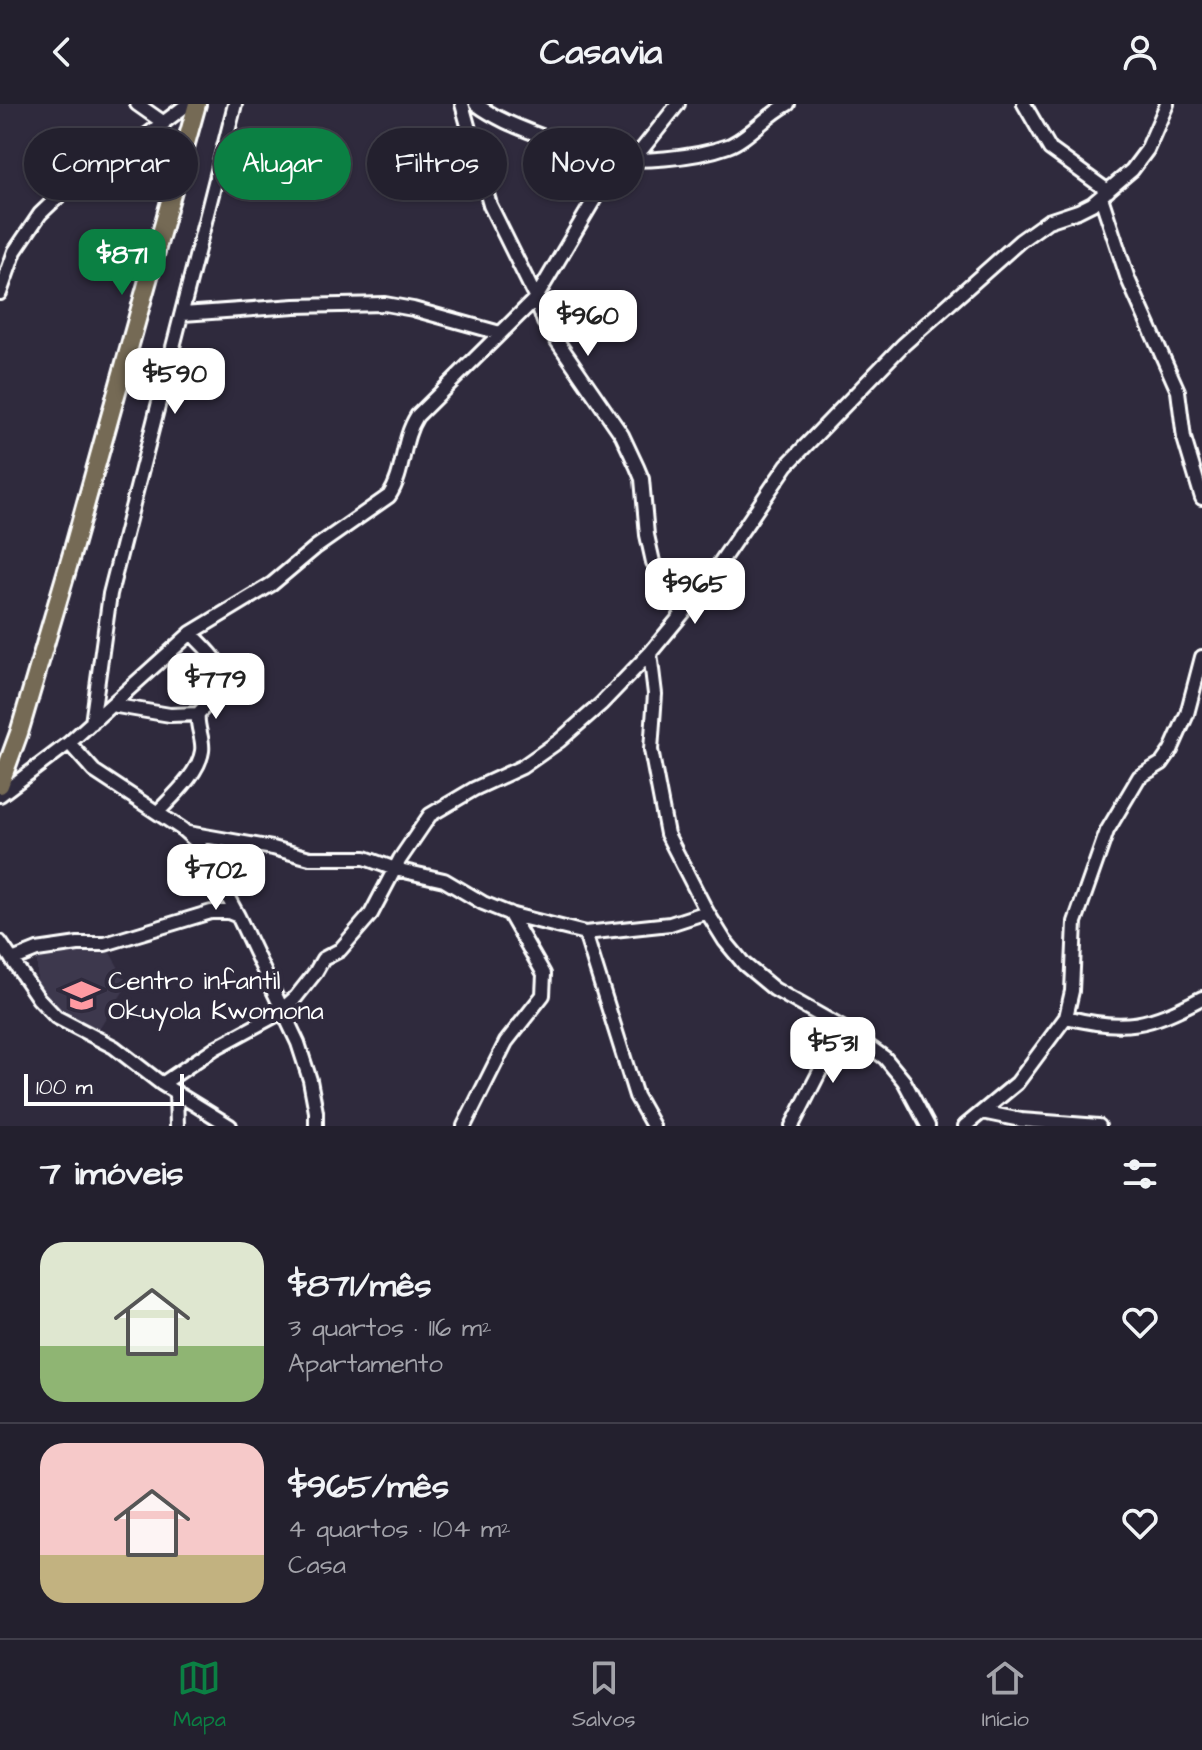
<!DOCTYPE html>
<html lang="pt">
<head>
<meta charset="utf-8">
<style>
	:root { --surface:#23202e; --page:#2f2d3a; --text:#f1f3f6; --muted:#a3a3aa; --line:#403e4a; --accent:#0b8043 }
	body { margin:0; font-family:"Architects Daughter",sans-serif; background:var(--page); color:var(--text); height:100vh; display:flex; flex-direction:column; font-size:30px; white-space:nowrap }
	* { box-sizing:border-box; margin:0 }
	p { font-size:26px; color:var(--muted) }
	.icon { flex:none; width:44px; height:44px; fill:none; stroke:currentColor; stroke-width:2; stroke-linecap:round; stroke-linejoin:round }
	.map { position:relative; height:1022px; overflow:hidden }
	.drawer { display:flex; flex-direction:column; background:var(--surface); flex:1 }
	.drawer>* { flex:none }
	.banner { position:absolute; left:24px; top:24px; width:800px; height:72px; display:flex; gap:16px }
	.scale { position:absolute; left:24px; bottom:20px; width:160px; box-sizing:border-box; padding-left:8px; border:4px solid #fff; border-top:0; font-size:22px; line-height:28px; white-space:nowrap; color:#fff; -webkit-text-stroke:6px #2f2a3d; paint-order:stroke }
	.price { position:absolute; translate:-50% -68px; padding:0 18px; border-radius:16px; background:#fff; color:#222; font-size:26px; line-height:52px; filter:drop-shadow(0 2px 4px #0008) }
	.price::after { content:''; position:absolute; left:50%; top:48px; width:24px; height:18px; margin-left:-12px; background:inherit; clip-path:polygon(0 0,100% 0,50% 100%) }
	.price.selected { background:var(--accent); color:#fff }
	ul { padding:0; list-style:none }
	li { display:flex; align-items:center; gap:24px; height:200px; padding:0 40px }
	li+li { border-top:2px solid var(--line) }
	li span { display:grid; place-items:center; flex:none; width:224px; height:160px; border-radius:24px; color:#555 }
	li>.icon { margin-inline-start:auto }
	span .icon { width:96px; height:96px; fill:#fffc; stroke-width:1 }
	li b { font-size:34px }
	h2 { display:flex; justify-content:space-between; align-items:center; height:96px; padding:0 40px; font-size:34px }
	.pill { padding:0 28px; border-radius:36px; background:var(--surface); box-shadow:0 2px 6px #0004,0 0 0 2px var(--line); font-size:28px; line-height:72px }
	.pill.selected { background:var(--accent); color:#fff }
	header { display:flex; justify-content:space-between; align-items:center; height:104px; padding:0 40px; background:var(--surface); font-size:36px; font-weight:800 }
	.tabs { display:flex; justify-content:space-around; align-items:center; height:112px; border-top:2px solid var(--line); background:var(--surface); font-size:22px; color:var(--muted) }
	.tabs a { display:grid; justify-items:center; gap:4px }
	.tabs .selected { color:var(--accent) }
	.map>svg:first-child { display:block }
</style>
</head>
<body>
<header><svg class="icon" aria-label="back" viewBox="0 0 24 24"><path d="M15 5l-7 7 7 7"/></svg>Casavia<svg class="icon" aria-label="person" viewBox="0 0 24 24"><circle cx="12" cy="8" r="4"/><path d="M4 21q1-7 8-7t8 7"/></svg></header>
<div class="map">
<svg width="1202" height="1022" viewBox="0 0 1202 1022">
	<rect width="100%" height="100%" fill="#2f2a3d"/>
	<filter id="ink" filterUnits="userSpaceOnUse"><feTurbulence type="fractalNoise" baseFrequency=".0125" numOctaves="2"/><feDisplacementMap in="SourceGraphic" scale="16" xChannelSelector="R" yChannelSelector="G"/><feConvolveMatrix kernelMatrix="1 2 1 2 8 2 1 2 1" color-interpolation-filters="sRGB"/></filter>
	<g filter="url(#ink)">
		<!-- built -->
		<path fill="#3d384e" d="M105 840 128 880 98 927 65 913 49 901 37 883V846Z"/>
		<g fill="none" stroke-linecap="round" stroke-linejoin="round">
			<defs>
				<path id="minor" d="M137 0 164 19
					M462 0 490 101 536 194 544 218 622 331 637 363 642 375 647 431 653 458 672 485 682 510
					M476 0C495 14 515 22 536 30 557 38 579 48 600 52 635 60 695 54 728 42 746 36 767 11 788 0
					M1024 0 1050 45 1108 87
					M1101 93 1128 175 1178 287 1184 334 1202 394
					M0 189 15 147 40 110 61 90 88 73 107 54 135 40 188 0
					M183 210 295 202 385 200 413 205 500 229
					M650 549 655 590 651 646 667 730 707 808 725 837 744 860 774 885 846 926 885 954 904 977 928 1022
					M111 601 170 611 198 610
					M92 619 110 490 235 0
					M69 639 94 667 182 725 199 740 238 812 298 939 310 976 316 1008V1022
					M0 691 69 639 191 529 272 480 316 443 389 392C405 368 401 337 417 312L536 194 601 84 643 44 678 0
					M158 708C172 693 199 669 202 647 204 635 196 623 198 610 205 601 216 595 221 585 231 564 204 543 191 529
					M188 729 273 744 310 754H365L395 765 444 776 483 799 513 811 585 829 670 820 707 808
					M585 829 636 992 653 1022
					M0 838 38 894 56 913 114 943 162 980 230 1022
					M12 856 37 846 78 840H105L211 808H228L238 812
					M1066 913C1125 928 1149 922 1202 894
					M162 980 215 944 276 911 296 893 315 869 323 855 340 846 371 810 400 755 430 711 474 685 522 663 559 637 601 600 650 549 698 491 787 361 903 241 1020 137 1048 117 1078 107 1092 100 1132 66 1147 46 1167 0
					M176 988 177 1022
					M982 1008 1021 1016 1099 1022
					M464 1022 506 938 543 891 544 870 509 809
					M792 1022 820 967 846 926
					M965 1022 1017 979 1066 913 1072 887 1075 818 1107 727 1139 673 1162 659 1171 646 1187 610 1202 553"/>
				<path id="major" d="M0 681 19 629 72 449 197 0"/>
			</defs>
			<!-- minor casing -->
			<use href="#minor" stroke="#fff" stroke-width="18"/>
			<!-- major casing -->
			<use href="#major" stroke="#fff" stroke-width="22"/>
			<!-- minor -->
			<use href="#minor" stroke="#2f2a3d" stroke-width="12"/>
			<!-- major -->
			<use href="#major" stroke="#756a55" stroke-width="16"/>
		</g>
	</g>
	<!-- icons -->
	<defs>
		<symbol id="school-bare" viewBox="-9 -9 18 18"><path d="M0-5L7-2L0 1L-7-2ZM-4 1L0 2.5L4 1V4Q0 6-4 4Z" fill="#ff9aa2" stroke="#2f2a3d" stroke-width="2.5" paint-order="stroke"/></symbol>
	</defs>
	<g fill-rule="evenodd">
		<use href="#school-bare" x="56" y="866" width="51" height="51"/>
	</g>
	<g text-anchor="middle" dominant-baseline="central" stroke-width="8" stroke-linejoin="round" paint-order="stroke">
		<!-- poi labels -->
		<g font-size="26" fill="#fff" stroke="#2f2a3d" text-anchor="start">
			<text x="108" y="877">Centro infantil<tspan x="108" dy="30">Okuyola Kwomona</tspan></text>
		</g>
	</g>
</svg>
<div class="scale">100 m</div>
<b class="price selected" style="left:122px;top:193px">$871</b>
<b class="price" style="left:588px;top:254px">$960</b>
<b class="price" style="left:175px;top:312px">$590</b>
<b class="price" style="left:695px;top:522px">$965</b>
<b class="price" style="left:216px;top:617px">$779</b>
<b class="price" style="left:216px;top:808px">$702</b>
<b class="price" style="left:833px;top:981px">$531</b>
<div class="banner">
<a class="pill">Comprar</a>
<a class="pill selected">Alugar</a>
<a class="pill">Filtros</a>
<a class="pill">Novo</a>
</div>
</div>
<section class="drawer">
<h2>7 imóveis<svg class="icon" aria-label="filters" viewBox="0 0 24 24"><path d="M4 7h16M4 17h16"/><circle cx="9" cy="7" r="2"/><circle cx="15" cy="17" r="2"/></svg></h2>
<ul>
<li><span style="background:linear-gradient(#dfe7d0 65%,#8fb573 0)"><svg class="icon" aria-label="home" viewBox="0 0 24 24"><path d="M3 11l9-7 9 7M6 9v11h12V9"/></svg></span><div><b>$871/mês</b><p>3 quartos · 116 m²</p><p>Apartamento</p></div><svg class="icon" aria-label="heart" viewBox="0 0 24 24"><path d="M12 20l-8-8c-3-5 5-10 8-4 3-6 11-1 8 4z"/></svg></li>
<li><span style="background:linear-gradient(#f6c9c9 70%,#c2b280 0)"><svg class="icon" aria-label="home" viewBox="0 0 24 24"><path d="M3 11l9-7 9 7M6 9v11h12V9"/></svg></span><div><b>$965/mês</b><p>4 quartos · 104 m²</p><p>Casa</p></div><svg class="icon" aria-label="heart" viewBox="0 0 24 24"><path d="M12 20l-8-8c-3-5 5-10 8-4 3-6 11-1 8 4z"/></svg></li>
</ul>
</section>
<nav class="tabs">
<a class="selected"><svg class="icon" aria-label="map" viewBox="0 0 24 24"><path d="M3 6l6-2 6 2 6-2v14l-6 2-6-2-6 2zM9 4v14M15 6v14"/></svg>Mapa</a>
<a><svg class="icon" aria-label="saved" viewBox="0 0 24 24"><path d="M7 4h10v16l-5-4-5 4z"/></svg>Salvos</a>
<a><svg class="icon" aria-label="home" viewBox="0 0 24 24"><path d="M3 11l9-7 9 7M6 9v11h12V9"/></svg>Início</a>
</nav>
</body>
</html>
